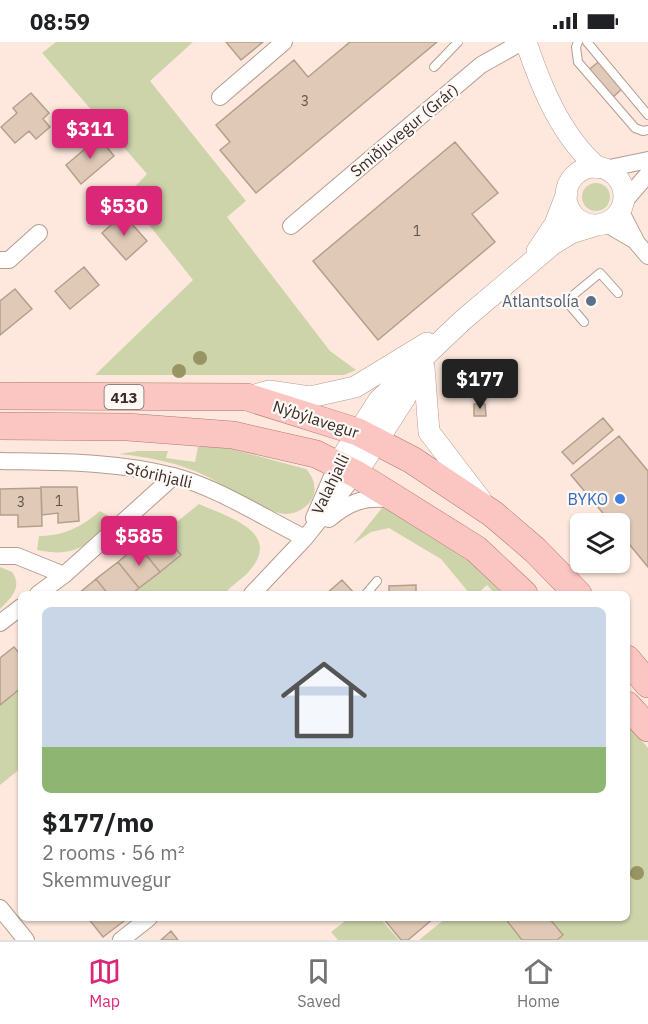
<!DOCTYPE html>
<html lang="en">
<head>
<meta charset="utf-8">
<style>
	:root { --surface:#fff; --page:#f2f2f2; --text:#202124; --muted:#757577; --line:#e0e0e0; --accent:#db2777 }
	body { margin:0; font-family:"IBM Plex Sans",sans-serif; background:var(--page); color:var(--text); height:100vh; display:flex; flex-direction:column; font-size:22px; white-space:nowrap }
	* { box-sizing:border-box; margin:0 }
	p { font-size:20px; color:var(--muted) }
	.icon { flex:none; width:33px; height:33px; fill:none; stroke:currentColor; stroke-width:2; stroke-linecap:round; stroke-linejoin:round }
	.map { position:relative; flex:1; overflow:hidden }
	.panel { position:absolute; left:18px; top:549px; width:612px; height:330px; display:flex; flex-direction:column; background:var(--surface); border-radius:9px; box-shadow:0 2px 4px #0004 }
	.panel>* { flex:none }
	.fabs { position:absolute; left:570px; top:471px; display:grid; gap:12px }
	.fabs a { display:grid; place-items:center; width:60px; height:60px; border-radius:9px; background:var(--surface); box-shadow:0 2px 4px #0004; font-size:30px }
	.price { position:absolute; translate:-50% -51px; padding:0 14px; border-radius:6px; background:var(--accent); color:#fff; font-size:20px; line-height:39px; filter:drop-shadow(0 2px 3px #0008) }
	.price::after { content:''; position:absolute; left:50%; top:36px; width:18px; height:14px; margin-left:-9px; background:inherit; clip-path:polygon(0 0,100% 0,50% 100%) }
	.price.current { background:#222; color:#fff }
	ul { padding:0; list-style:none }
	li { display:grid; align-content:center; gap:12px; height:318px; padding:0 24px }
	li span { display:grid; place-items:center; height:186px; border-radius:9px; color:#555 }
	li>.icon { margin-inline-start:auto }
	span .icon { width:108px; height:108px; fill:#fffc; stroke-width:1 }
	li b { font-size:26px }
	.status { display:flex; justify-content:space-between; align-items:center; height:42px; padding:0 30px; background:var(--surface); direction:ltr }
	.status svg { height:16px; fill:currentColor }
	.menu { display:flex; justify-content:space-around; align-items:center; height:84px; border-top:2px solid var(--line); background:var(--surface); font-size:16px; color:var(--muted) }
	.menu a { display:grid; justify-items:center; gap:3px }
	.menu .current { color:var(--accent) }
	.map>svg:first-child { display:block }
</style>
</head>
<body>
<div class="status"><b>08:59</b><svg viewBox="0 0 49 12"><path d="M0 12V9h3v3zM5 12V6h3v6zM10 12V3h3v9zM15 12V0h3v12zM26 1h20v11H26zM47 4h2v5h-2z"/></svg></div>
<div class="map">
<svg width="648" height="898" viewBox="0 0 648 898">
	<rect width="100%" height="100%" fill="#fee8dd"/>
	<!-- green -->
	<path fill="#cdd4aa" d="M56 0H193L150 39 246 159 227 175 330 309 356 328 344 333H95L193 238 126 154 147 132 42 11Z
		M582 155a14 14 0 1 1 28 0a14 14 0 1 1-28 0Z
		M220 404 306 427C312 433 316 443 314 451 312 463 298 472 286 472 266 471 227 445 208 435 180 421 150 415 119 412L138 409H168L166 416 195 420 198 405Z
		M199 462C225 474 282 489 251 527 244 536 232 543 224 552H132L181 513 163 491Z
		M382 466C421 469 481 526 513 552H495L487 543 477 552H470L441 517 389 486 371 490 353 502Z
		M100 469 112 476C88 504 75 516 37 508L39 494C64 494 81 485 100 469Z
		M0 525 12 530C23 545 11 556 0 567Z
		M21 646V726L0 743V663Z
		M627 681 648 706V898H557L549 876H627Z
		M349 876H380L399 898H338L331 890Z
		M446 876H505L522 898H419Z"/>
	<!-- building -->
	<path fill="#e0cab7" stroke="#b49f8c" stroke-width="1.5" d="M226 0H263L241 18Z
		M350 0H437L256 151 220 108 230 100 216 83 294 18 308 35Z
		M602 17 625 44 610 58 586 30Z
		M31 51 49 71 43 77 50 85 36 97 29 89 15 101 1 85 17 71 13 66Z
		M99 95 114 114 81 142 66 123Z
		M455 100 498 151 472 172 495 200 378 298 313 219Z
		M123 172 147 199 126 218 102 191Z
		M84 225 99 243 70 267 55 249Z
		M15 247 32 267 0 293V259Z
		M474 362H485L486 374H474Z
		M603 376 613 388 573 422 562 410Z
		M619 394 648 429V525L620 491V482H612L571 433Z
		M41 445H77L79 479 58 481V471L42 473Z
		M41 446 42 484 18 485V473H0V447Z
		M159 486 181 513 160 530 138 503Z
		M138 503 160 530 139 546 118 520Z
		M118 520 139 546 132 552H108L96 537Z
		M96 537 108 552H78Z
		M342 538 355 552H326Z
		M416 543V552H389V544Z
		M14 605 21 613V646L0 663V616Z
		M88 876H121L124 879 103 895Z
		M383 876H434L408 898H401Z
		M505 876H549L563 893 557 898H522Z
		M171 889 178 898H161Z"/>
	<g fill="none" stroke-linecap="round" stroke-linejoin="round">
		<defs>
			<path id="service" d="M578 0 576 5 578 20 635 86 643 89 648 88
				M587 0 648 73
				M434 25 458 0
				M584 280 566 259 600 231 618 251
				M366 552 377 539"/>
			<path id="minor" d="M220 55 284 0
				M605 127 648 118
				M623 161 648 132
				M620 168 637 201 648 214
				M605 181 634 198
				M291 184 481 23 522 0
				M0 218H9L39 191
				M0 419C58 420 116 419 173 434 217 445 264 476 305 496
				M314 476 337 423
				M329 477C349 460 365 454 391 458
				M0 514H17L64 533
				M38 552 64 533 174 434
				M252 552 305 496 356 432
				M0 581 21 565
				M0 866 26 898
				M121 898 149 876"/>
			<path id="tertiary" d="M526 0C541 45 561 94 598 126
				M566 154a29 29 0 1 1 58 0a29 29 0 1 1-58 0Z
				M537 209 555 182 567 151
				M424 325 429 390 481 458
				M248 355 269 349 310 355 355 345 427 301
				M337 423 379 358 463 278 553 202 571 191 597 183
				M356 432 424 326"/>
			<path id="primary" d="M0 354 247 355 358 390 412 418 493 472 535 508 578 552
				M0 384 127 385 233 393 316 412 356 432 476 507 524 552
				M627 617 648 642
				M627 663 648 686"/>
		</defs>
		<!-- service casing -->
		<use href="#service" stroke="#b59c8e" stroke-width="10"/>
		<!-- minor casing -->
		<use href="#minor" stroke="#b59c8e" stroke-width="18"/>
		<!-- tertiary casing -->
		<use href="#tertiary" stroke="#b59c8e" stroke-width="22"/>
		<!-- primary casing -->
		<use href="#primary" stroke="#b47670" stroke-width="28"/>
		<!-- service -->
		<use href="#service" stroke="#fff" stroke-width="8"/>
		<!-- minor -->
		<use href="#minor" stroke="#fff" stroke-width="16"/>
		<!-- tertiary -->
		<use href="#tertiary" stroke="#fff" stroke-width="21"/>
		<!-- primary -->
		<use href="#primary" stroke="#fbc5c1" stroke-width="27"/>
	</g>
	<!-- trees -->
	<g fill="#999463">
		<circle cx="200" cy="316" r="7"/>
		<circle cx="179" cy="329" r="7"/>
		<circle cx="637" cy="831" r="7"/>
	</g>
	<!-- markers -->
	<circle fill="#5c6f8a" stroke="#fff9f6" stroke-width="2" cx="591" cy="259" r="6"/>
	<circle fill="#3f7fe0" stroke="#fff9f6" stroke-width="2" cx="620" cy="457" r="6"/>
	<g text-anchor="middle" dominant-baseline="central" stroke-width="4.5" stroke-linejoin="round" paint-order="stroke">
		<!-- number labels -->
		<g font-size="14" fill="#61544b">
			<text x="305" y="59">3</text>
			<text x="417" y="189">1</text>
			<text x="59" y="459">1</text>
			<text x="21" y="460">3</text>
		</g>
		<!-- shield labels -->
		<rect fill="#fff9f6" stroke="#736a65" stroke-width="1.5" x="104.5" y="343" width="39" height="24" rx="4.5"/>
		<g font-size="15" font-weight="bold" fill="#372c27">
			<text x="124" y="355">413</text>
		</g>
		<!-- street labels -->
		<g font-size="16" fill="#372c27" stroke="#fff9f6">
			<text transform="translate(404 88) rotate(-40)">Smiðjuvegur (Grár)</text>
			<text transform="translate(316 377) rotate(18)">Nýbýlavegur</text>
			<text transform="translate(159 433) rotate(13)">Stórihjalli</text>
			<text transform="translate(330 442) rotate(-64)">Valahjalli</text>
		</g>
		<!-- service labels -->
		<g font-size="16" fill="#4e5e75" stroke="#fff9f6" text-anchor="end">
			<text x="579" y="259">Atlantsolía</text>
		</g>
		<!-- shop labels -->
		<g font-size="16" fill="#366cbe" stroke="#fff9f6" text-anchor="end">
			<text x="608" y="457">BYKO</text>
		</g>
	</g>
</svg>
<div class="fabs">
<a><svg class="icon" aria-label="layers" viewBox="0 0 24 24"><path d="M12 4l9 5-9 5-9-5zM3 14l9 5 9-5"/></svg></a>
</div>
<b class="price" style="left:90px;top:118px">$311</b>
<b class="price" style="left:124px;top:195px">$530</b>
<b class="price current" style="left:480px;top:368px">$177</b>
<b class="price" style="left:139px;top:525px">$585</b>
<section class="panel">
<ul>
<li><span style="background:linear-gradient(#c9d6e8 75%,#8fb573 0)"><svg class="icon" aria-label="home" viewBox="0 0 24 24"><path d="M3 11l9-7 9 7M6 9v11h12V9"/></svg></span><div><b>$177/mo</b><p>2 rooms · 56 m²</p><p>Skemmuvegur</p></div></li>
</ul>
</section>
</div>
<nav class="menu">
<a class="current"><svg class="icon" aria-label="map" viewBox="0 0 24 24"><path d="M3 6l6-2 6 2 6-2v14l-6 2-6-2-6 2zM9 4v14M15 6v14"/></svg>Map</a>
<a><svg class="icon" aria-label="saved" viewBox="0 0 24 24"><path d="M7 4h10v16l-5-4-5 4z"/></svg>Saved</a>
<a><svg class="icon" aria-label="home" viewBox="0 0 24 24"><path d="M3 11l9-7 9 7M6 9v11h12V9"/></svg>Home</a>
</nav>
</body>
</html>
